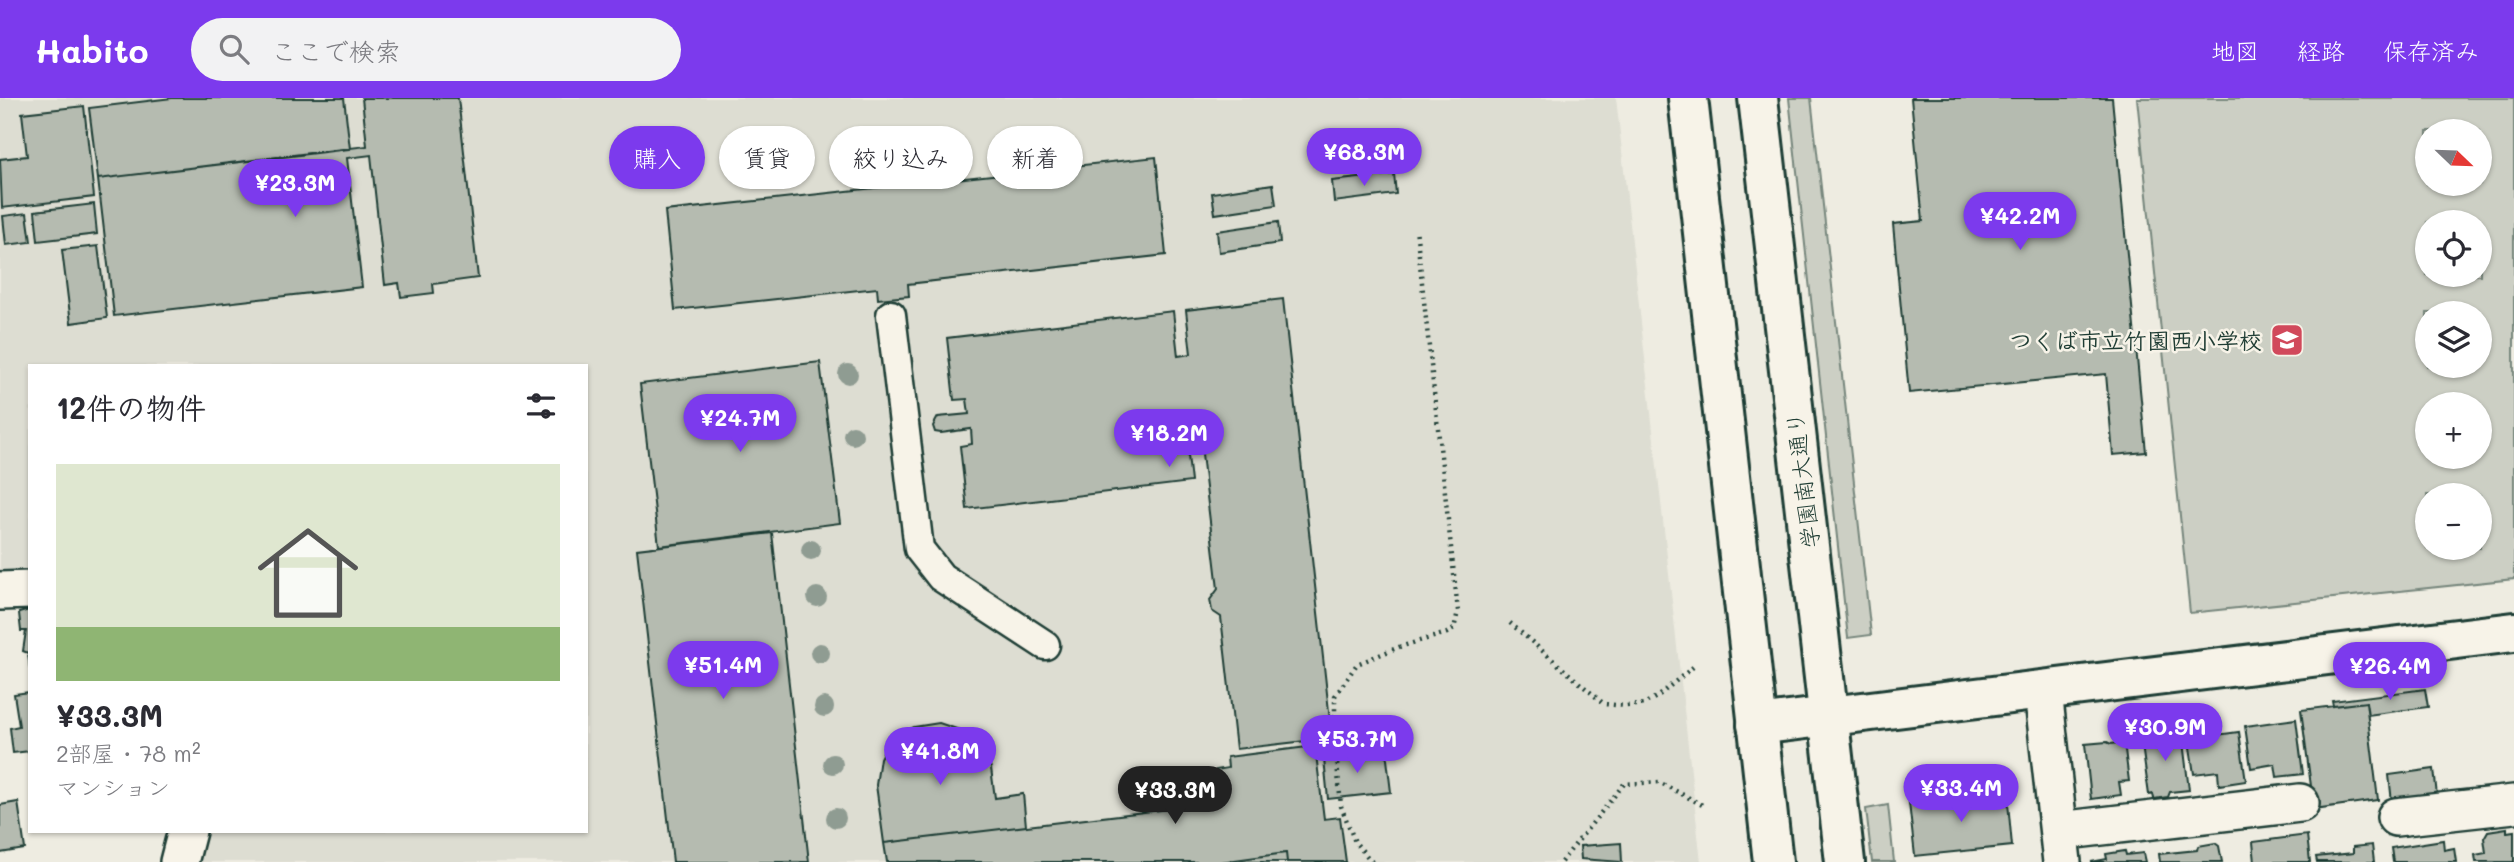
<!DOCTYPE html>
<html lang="ja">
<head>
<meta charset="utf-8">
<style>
	:root { --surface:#fff; --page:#f2f2f3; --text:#2b2b33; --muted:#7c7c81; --line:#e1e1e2; --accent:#7c3aed }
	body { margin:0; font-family:Mali,"Klee One",sans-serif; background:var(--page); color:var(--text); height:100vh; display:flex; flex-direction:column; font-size:26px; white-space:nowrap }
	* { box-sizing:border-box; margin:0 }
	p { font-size:23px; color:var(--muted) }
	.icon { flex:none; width:38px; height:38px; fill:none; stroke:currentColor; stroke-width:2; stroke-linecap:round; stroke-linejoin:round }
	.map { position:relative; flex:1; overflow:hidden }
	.panel { position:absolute; left:28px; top:266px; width:560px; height:469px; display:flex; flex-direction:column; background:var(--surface); border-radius:0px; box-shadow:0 2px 5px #0004 }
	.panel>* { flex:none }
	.top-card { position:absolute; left:609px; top:28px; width:665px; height:63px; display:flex; gap:14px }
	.needle { width:46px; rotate:113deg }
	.controls { position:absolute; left:2415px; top:21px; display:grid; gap:14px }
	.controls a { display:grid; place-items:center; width:77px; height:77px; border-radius:50%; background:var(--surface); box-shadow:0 2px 5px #0004; font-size:35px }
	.price { position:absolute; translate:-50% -60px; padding:0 16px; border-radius:24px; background:var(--accent); color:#fff; font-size:23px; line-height:46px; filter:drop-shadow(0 2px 4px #0008) }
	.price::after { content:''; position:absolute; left:50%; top:42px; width:21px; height:16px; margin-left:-10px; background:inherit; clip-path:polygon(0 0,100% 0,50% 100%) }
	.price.selected { background:#222; color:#fff }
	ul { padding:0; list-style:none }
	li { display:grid; align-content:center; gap:14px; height:371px; padding:0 28px }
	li+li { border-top:2px solid var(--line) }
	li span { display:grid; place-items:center; height:217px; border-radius:0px; color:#555 }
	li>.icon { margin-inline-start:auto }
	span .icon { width:126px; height:126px; fill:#fffc; stroke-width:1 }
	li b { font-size:30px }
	h2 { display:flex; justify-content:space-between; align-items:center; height:84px; padding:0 28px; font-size:30px }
	.pill { padding:0 24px; border-radius:32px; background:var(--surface); box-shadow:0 2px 5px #0004; font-size:24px; line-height:63px }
	.pill.selected { background:var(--accent); color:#fff }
	header { display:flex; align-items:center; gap:42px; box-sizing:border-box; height:98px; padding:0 35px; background:var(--accent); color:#fff }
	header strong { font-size:33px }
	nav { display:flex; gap:38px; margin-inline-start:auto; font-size:24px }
	.search { width:490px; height:63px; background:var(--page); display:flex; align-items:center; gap:18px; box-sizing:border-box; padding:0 24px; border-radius:38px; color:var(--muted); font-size:26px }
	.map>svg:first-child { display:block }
</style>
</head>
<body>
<header>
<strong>Habito</strong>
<div class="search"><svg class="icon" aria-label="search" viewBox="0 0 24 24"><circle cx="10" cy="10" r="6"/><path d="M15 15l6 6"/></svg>ここで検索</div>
<nav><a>地図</a><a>経路</a><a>保存済み</a></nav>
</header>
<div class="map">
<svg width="2514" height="764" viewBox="0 0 2514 764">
	<rect width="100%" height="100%" fill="#eeece1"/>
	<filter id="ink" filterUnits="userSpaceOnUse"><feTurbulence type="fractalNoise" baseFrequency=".0143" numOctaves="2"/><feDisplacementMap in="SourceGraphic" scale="14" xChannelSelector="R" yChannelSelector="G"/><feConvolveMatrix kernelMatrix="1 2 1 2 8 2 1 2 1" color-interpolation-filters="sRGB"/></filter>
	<g filter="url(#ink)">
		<!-- built -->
		<path fill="#ddddd2" d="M0 0H1616L1701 764H199L206 733H586V268H30V475L0 476Z"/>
		<!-- green -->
		<path fill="#cccfc4" stroke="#76867c" stroke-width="2" fill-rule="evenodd" d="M1789 0H1811L1871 537 1848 540Z
			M2137 0H2514V481L2190 515ZM2427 33H2480V86H2427ZM2427 124H2480V177H2427ZM2427 215H2480V268H2427ZM2427 306H2480V359H2427ZM2427 397H2480V450H2427Z
			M1888 707 1894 764H1872L1866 711Z"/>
		<!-- building -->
		<path fill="#b5bbb0" stroke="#1f3d34" stroke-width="2" d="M172 0H344L350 51 98 81 89 10Z
			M362 0H458L478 180 433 186 434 195 401 199 399 185 385 187 371 57 347 60 362 189 114 218 98 81 367 48Z
			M1911 0H2112L2146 354 2113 357 2106 276 1909 295 1893 126 1923 123Z
			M84 8 94 99 2 110 0 61 27 58 22 15Z
			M1156 59 1166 157 908 186 909 198 878 201 877 190 675 212 665 113Z
			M1394 76 1396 96 1334 104 1332 83Z
			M1273 86 1276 107 1215 116 1212 95Z
			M94 106 97 136 38 143 35 113Z
			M27 115 31 144 6 147 3 118Z
			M1278 124 1280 145 1219 154 1217 133Z
			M98 148 107 220 71 225 62 152Z
			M1283 201 1332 640 1236 651 1221 519 1212 513 1210 502 1218 491 1200 339 1186 340 1191 384 967 411 960 348 972 346 971 331 941 335 935 334 933 328 938 319 969 316 967 301 954 302 947 240 1173 213 1178 258 1191 256 1186 212Z
			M820 264 840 425 659 448 640 286Z
			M772 435 809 764H673L637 451Z
			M29 512H30V572L28 555 23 553 26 533H21L19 515Z
			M2425 591 2428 609 2368 617 2366 604 2333 608 2332 603Z
			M30 594V653L13 655 10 630 19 628 14 596Z
			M2366 604 2378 702 2314 711 2301 612Z
			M2296 621 2303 676 2277 679 2275 666 2251 670 2245 628Z
			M939 625 969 635 981 647 991 670 995 700 1023 696 1026 728 884 745 876 687 880 660 888 645 900 636 914 629Z
			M2177 629 2182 636 2189 692 2170 694 2168 699 2154 701 2153 696 2149 697 2141 640 2159 639 2161 632Z
			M2216 632 2217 637 2239 634 2246 683 2219 687 2218 673 2194 676 2188 636Z
			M2107 644 2111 646 2124 644 2129 683 2119 684 2121 697 2091 701 2085 646Z
			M1315 648 1324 721 1340 719 1346 764H1287L1286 755 1220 764H887L884 745 1194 708 1193 694 1204 693 1202 684 1217 682 1216 672 1228 670 1227 659Z
			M1315 648 1324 721 1340 719 1346 764H887L884 745 1194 708 1193 694 1204 693 1202 684 1217 682 1216 672 1228 670 1227 659Z
			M1386 653 1391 694 1328 701 1324 661Z
			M2434 671 2437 698 2392 704 2389 677Z
			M2007 694 2012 748 1915 758 1909 705Z
			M18 704 25 751 0 755V707Z
			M2507 730V734L2514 733V764H2476L2475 757 2486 755 2484 740 2488 733Z
			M2307 737 2310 764H2255L2253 744Z
			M2443 742 2444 752 2454 750 2456 764H2393L2391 750Z
			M1621 745 1622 764 1581 761 1580 748Z
			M2215 745 2219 748 2222 764H2160L2159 756 2197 752 2198 748Z
			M2372 747 2374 764H2317L2316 759 2353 755V749Z
			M2125 753 2126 757 2143 755 2145 764H2091L2107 761 2106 756Z"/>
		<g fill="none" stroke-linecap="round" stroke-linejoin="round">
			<defs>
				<path id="pedestrian" d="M891 217 919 451 941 479 1045 547"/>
				<path id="minor" d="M0 493 30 492
					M2043 593 2062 764
					M2396 719 2514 706
					M2059 733 2300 705
					M179 764 187 733"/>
				<path id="tertiary" d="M1757 627 2514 534"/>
				<path id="secondary" d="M1688 0 1773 764
					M1758 0 1845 764"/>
			</defs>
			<!-- pedestrian casing -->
			<use href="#pedestrian" stroke="#1f3d34" stroke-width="33"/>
			<!-- minor casing -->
			<use href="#minor" stroke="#1f3d34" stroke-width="42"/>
			<!-- tertiary casing -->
			<use href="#tertiary" stroke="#1f3d34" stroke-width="44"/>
			<!-- secondary casing -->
			<use href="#secondary" stroke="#1f3d34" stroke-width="44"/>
			<!-- path -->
			<path stroke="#1f3d34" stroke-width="4.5" stroke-dasharray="2 5" stroke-linecap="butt" d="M1510 525 1604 606 1626 608 1644 606 1658 598 1693 569
				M1372 764 1355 744 1341 708 1335 644V598L1357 566 1399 549 1447 535 1454 531 1458 513 1416 130
				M1561 764 1624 686 1659 684 1706 709"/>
			<!-- pedestrian -->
			<use href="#pedestrian" stroke="#f7f3e8" stroke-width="28"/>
			<!-- minor -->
			<use href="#minor" stroke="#f7f3e8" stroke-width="37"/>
			<!-- tertiary -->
			<use href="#tertiary" stroke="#f7f3e8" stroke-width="38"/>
			<!-- secondary -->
			<use href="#secondary" stroke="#f7f3e8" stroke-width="38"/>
		</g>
		<!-- trees -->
		<g fill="#8f9c92">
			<circle cx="848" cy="276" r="10"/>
			<circle cx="853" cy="337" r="10"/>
			<circle cx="811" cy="452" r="10"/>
			<circle cx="817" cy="499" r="10"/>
			<circle cx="820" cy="555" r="10"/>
			<circle cx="824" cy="609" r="10"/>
			<circle cx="833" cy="666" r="10"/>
			<circle cx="836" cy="720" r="10"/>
		</g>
	</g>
	<!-- icons -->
	<defs>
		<symbol id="school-square" viewBox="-11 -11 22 22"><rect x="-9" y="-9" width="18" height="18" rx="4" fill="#d1495b" stroke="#f7f3e8"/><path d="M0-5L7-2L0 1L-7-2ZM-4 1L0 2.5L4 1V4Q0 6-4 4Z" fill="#fff"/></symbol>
	</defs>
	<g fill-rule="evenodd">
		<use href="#school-square" x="2268" y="223" width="38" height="38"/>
	</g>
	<g text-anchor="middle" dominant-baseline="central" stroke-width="5" stroke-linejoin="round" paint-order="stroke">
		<!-- poi labels -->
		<g font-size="23" font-weight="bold" fill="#1f3d34" stroke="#f7f3e8" text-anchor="end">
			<text x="2262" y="242">つくば市立竹園西小学校</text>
		</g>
		<!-- street labels -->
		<g font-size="23" fill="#1f3d34" stroke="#f7f3e8">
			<text transform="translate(1802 382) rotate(-97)">学園南大通り</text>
		</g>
	</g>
</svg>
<div class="controls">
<a><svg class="needle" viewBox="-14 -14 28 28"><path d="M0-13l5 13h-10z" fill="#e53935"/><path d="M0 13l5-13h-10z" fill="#7c7c81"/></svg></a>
<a><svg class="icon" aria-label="locate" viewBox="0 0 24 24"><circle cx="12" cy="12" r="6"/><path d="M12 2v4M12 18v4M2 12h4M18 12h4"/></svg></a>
<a><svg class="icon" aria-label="layers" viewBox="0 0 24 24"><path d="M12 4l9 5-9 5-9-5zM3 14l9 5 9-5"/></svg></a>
<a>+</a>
<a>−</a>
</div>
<b class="price" style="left:1364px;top:90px">¥68.3M</b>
<b class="price" style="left:295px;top:121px">¥23.3M</b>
<b class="price" style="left:2020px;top:154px">¥42.2M</b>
<b class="price" style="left:740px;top:356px">¥24.7M</b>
<b class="price" style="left:1169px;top:371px">¥18.2M</b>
<b class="price" style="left:723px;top:603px">¥51.4M</b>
<b class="price" style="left:2390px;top:604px">¥26.4M</b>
<b class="price" style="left:2165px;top:665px">¥30.9M</b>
<b class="price" style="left:1357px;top:677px">¥53.7M</b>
<b class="price" style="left:940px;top:689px">¥41.8M</b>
<b class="price" style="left:1961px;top:726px">¥33.4M</b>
<b class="price selected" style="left:1175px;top:728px">¥33.3M</b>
<div class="top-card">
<a class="pill selected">購入</a>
<a class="pill">賃貸</a>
<a class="pill">絞り込み</a>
<a class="pill">新着</a>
</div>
<section class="panel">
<h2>12件の物件<svg class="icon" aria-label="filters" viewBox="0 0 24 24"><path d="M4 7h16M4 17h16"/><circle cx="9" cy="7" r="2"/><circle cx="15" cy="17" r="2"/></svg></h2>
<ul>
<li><span style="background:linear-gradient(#dfe7d0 75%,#8fb573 0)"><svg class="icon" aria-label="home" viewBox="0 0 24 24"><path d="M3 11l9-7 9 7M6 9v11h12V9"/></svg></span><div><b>¥33.3M</b><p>2部屋 · 78 m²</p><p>マンション</p></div></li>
</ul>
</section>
</div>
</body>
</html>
